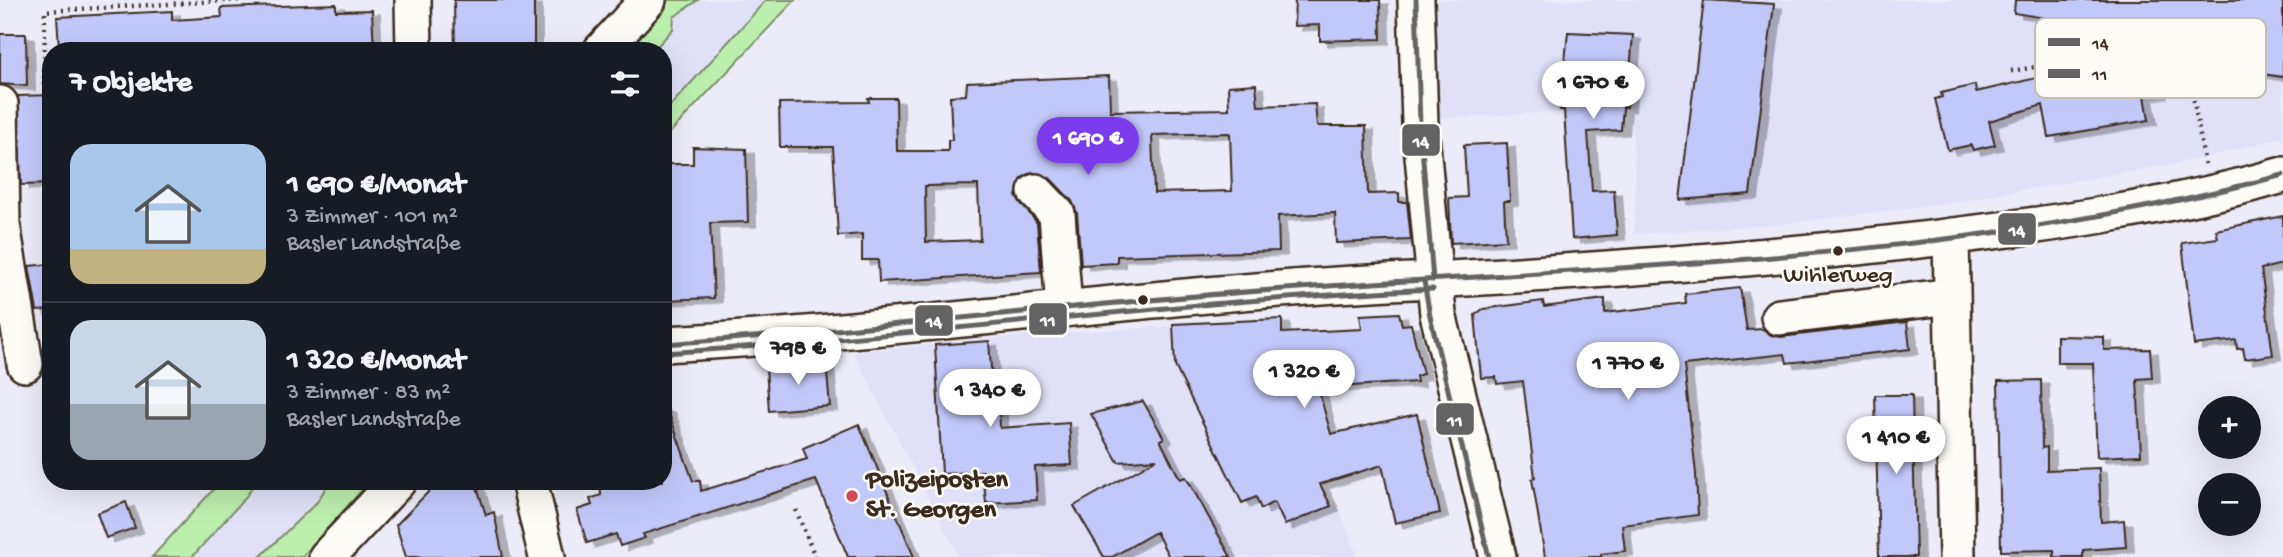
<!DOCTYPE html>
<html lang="de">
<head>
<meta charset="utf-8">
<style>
	:root { --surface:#171b24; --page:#242831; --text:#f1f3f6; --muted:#9ea1a6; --line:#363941; --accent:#7c3aed }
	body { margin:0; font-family:"Gochi Hand",sans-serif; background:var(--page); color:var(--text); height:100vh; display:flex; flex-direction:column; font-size:26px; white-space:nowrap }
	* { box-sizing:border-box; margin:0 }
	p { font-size:23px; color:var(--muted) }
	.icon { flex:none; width:38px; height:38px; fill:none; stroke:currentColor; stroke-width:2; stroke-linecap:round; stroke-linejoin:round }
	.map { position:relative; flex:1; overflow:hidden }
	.panel { position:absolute; left:42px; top:42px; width:630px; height:448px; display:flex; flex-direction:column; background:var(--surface); border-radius:28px; box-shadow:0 7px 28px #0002 }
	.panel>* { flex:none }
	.controls { position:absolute; left:2198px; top:396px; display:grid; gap:14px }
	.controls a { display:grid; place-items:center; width:63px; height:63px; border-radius:50%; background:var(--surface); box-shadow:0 7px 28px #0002; font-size:35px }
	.price { position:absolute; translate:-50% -60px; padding:0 16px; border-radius:24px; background:#fff; color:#222; font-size:23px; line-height:46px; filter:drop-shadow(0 2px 4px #0008) }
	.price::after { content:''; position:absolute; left:50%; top:42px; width:21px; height:16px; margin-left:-10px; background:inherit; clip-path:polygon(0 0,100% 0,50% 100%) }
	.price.on { background:var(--accent); color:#fff }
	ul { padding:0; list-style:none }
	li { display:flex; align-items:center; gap:21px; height:175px; padding:0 28px }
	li+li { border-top:2px solid var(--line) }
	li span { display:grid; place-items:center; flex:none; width:196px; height:140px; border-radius:21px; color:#555 }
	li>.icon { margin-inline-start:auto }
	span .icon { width:84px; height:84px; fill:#fffc; stroke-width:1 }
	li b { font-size:30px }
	h2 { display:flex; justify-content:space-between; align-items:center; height:84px; padding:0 28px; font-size:30px }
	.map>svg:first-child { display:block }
</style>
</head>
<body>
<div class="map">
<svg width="2283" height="557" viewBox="0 0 2283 557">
	<defs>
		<filter id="shadow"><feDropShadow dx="8" dy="4.5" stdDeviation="0" flood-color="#0004"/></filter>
	</defs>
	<rect width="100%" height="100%" fill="#ececf8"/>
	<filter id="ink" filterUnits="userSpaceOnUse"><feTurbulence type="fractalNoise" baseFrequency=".0143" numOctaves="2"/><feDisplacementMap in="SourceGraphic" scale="14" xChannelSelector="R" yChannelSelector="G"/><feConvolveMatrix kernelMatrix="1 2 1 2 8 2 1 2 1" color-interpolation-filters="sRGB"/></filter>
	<g filter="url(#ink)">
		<!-- built -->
		<path fill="#e0e1f9" d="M698 0H766L663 114V51H653L673 29 674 17Z
			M1437 0H2283V137L2198 160 1942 204 1774 225 1634 234 1635 183 1631 107 1437 119Z
			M1282 319 1250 385 1310 514 1337 503 1358 557H959L853 352 1045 334Z
			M256 481H330L317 502 260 557H192L245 498Z"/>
		<!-- green -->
		<path fill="#bceeae" stroke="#7c8c66" stroke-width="2" d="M661 0H698L674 17 673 29 653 51H615Z
			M766 0H795L663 140V114Z
			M221 481H256L245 498 192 557H152Z
			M330 481H370L302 557H260L317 502Z"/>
		<!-- building -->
		<path fill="#c3c8fa" stroke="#3b2a1e" stroke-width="2" fill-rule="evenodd" filter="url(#shadow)" d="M454 0H534V51H455Z
			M1295 0H1380L1381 39 1320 41V25L1294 26Z
			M1704 0 1774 4 1750 194 1680 200Z
			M2015 0H2283V77L2188 63 2187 58 2240 49 2220 46V42L2159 36 2014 13Z
			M336 4V11L372 10 374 51H87L86 46 59 47 57 17 172 11V20L222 17 221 8Z
			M1568 32 1633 35 1627 107H1623L1621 130 1588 132 1592 191 1614 190 1617 235 1572 239 1564 110H1560Z
			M0 34H26L27 86 0 84Z
			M2154 64 2159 93 2145 95 2149 120 2049 137 2043 105 1989 121 1995 145 1973 150 1971 145 1948 150 1935 99 1942 97 1941 93 1975 85 1976 92 2045 76 2046 81Z
			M1109 76 1110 111 1229 109 1228 86 1256 84 1258 106 1315 104 1317 126H1366L1368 194 1399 193V202H1407L1411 240 1336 243 1335 213 1278 216 1279 251 1117 256V263L1081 265 1077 213 1072 201 1050 178 1032 172 1022 178 1016 196 1037 223 1041 272 879 282 878 260H862V234L838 236 833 147H780L779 103 869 102 868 98H896L897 151H948V140H952L950 96 966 95 967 82ZM1230 133 1232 191 1154 193 1152 135ZM978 185 980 240 926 242 925 186Z
			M51 95V184L21 185 18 96Z
			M1507 143 1510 201H1504L1506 240 1451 243 1449 198 1467 197 1464 145Z
			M693 147 746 149 748 222 710 223 714 298 663 300V168L666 164H693Z
			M2283 216V264L2261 269 2273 355 2245 359 2243 348 2237 349 2236 340 2194 345 2182 243 2218 238 2216 230Z
			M51 264V310L37 311 29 266Z
			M1740 288 1747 330 1763 329 1771 335 1781 337 1907 322 1910 349 1787 363 1785 354 1684 365 1696 474 1698 515 1622 525 1625 551 1601 554V557H1545L1532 479 1535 478 1523 381 1497 384 1496 377 1481 378 1475 315 1483 309 1543 301 1544 307 1605 299V313L1686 303 1685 294Z
			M1399 313 1402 325 1411 324 1423 374 1416 376 1417 382 1318 388 1331 434 1417 414 1440 513 1395 523 1382 465 1320 484 1331 506 1285 525 1274 502 1261 509 1256 497 1242 503 1175 366 1173 324 1282 319V333L1362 329 1360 315Z
			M2057 336 2104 337V350L2150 349 2152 378 2137 379 2141 455 2097 457 2093 363H2057Z
			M989 341 994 409 999 408 1000 428 1069 423 1072 465 1035 467 1037 500 986 503 983 471 942 474 935 345Z
			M826 363 830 406 769 411 766 368Z
			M2041 380 2042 448 2047 447V470L2099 468 2101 522 2124 520 2126 547 2083 550V557H2054V550L2001 551 1998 381Z
			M1875 395H1912L1916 557H1879Z
			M1143 401 1164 438 1160 440 1180 479 1186 477 1231 557H1169L1156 532 1112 557H1104L1074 506 1157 459 1118 462 1091 414Z
			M663 408H667L693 481H700L701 491 807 459 803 448 859 424 914 557H848L816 480 643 534 645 538 620 546 616 534 587 543 577 510 592 505 590 499 601 495 600 481H663Z
			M439 481H475L486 515 494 512 503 557H406L396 525Z
			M126 502 135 528 106 538 97 513Z"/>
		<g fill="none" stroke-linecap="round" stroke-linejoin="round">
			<defs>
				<path id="minor" d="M413 0 414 51
					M1416 0 1420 124 1438 314 1498 557
					M601 51 648 0
					M0 104 2 225 25 364
					M1036 192 1057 214 1064 309
					M1951 236 1957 557
					M1779 317 1952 296
					M663 344C906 331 1147 294 1390 282 1571 273 1748 261 1929 239 2047 225 2168 208 2283 175
					M529 481 547 557
					M327 557 398 481"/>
			</defs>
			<!-- minor casing -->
			<use href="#minor" stroke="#3b2a1e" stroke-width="40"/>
			<!-- path -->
			<path stroke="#3b2a1e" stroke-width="4.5" stroke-dasharray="2 5" stroke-linecap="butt" d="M2183 38 2205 165
				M2011 71 2133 51 2184 54
				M44 85 45 11 239 0
				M796 510 815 557"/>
			<!-- minor -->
			<use href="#minor" stroke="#fdfcf7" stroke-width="35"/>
			<defs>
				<path id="bus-1" d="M1416 0 1420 124 1433 280
					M663 344C876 330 1087 302 1300 288 1628 265 1963 261 2283 175"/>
				<path id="bus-2" d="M1424 281 1430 316 1489 557
					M664 353C921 336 1176 301 1433 289"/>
			</defs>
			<!-- bus-1 casing -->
			<use href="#bus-1" stroke="#fdfcf7" stroke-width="10"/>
			<!-- bus-2 casing -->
			<use href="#bus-2" stroke="#fdfcf7" stroke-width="10"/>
			<!-- bus-1 -->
			<use href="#bus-1" stroke="#646363" stroke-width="5"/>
			<!-- bus-2 -->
			<use href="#bus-2" stroke="#646363" stroke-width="5"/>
		</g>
	</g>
	<!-- markers -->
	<g fill="#3b2a1e" stroke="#fdfcf7" stroke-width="2.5">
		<circle cx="1838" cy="251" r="6"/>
		<circle cx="1143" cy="300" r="6"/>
	</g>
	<circle fill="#d1495b" stroke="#fdfcf7" stroke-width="2.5" cx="852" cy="496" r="7"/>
	<g text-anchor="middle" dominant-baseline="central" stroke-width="5" stroke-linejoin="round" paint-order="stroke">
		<!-- bus labels -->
		<g font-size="24" fill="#3b2a1e" stroke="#fdfcf7">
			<text x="1838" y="276">Wihlerweg</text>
		</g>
		<!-- poi labels -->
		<g font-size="26" font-weight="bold" fill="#3b2a1e" stroke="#fdfcf7" text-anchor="start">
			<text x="866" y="481">Polizeiposten<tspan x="866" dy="30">St. Georgen</tspan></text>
		</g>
	</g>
	<!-- legend -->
	<rect x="2035" y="18" width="231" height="80" rx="10" fill="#fdfcf7" stroke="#c3bdb6" stroke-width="2"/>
	<rect x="2048" y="38" width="32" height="8" fill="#646363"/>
	<rect x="2048" y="69" width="32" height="9" fill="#646363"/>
	<g font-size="19" fill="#3b2a1e">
		<text x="2092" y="49">14</text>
		<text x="2092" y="80">11</text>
	</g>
	<g stroke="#fdfcf7" stroke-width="2.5">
		<rect x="1401" y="123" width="40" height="34" rx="7" fill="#646363"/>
		<rect x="1997" y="212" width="40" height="34" rx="7" fill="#646363"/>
		<rect x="1028" y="302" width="40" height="34" rx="7" fill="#646363"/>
		<rect x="914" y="304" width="40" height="33" rx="7" fill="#646363"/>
		<rect x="1435" y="402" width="40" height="34" rx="7" fill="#646363"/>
	</g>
	<g font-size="19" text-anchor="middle" font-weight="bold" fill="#fff">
		<text x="1421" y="147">14</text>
		<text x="2017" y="236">14</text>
		<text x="1048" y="326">11</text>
		<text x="934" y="327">14</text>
		<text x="1455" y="426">11</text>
	</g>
</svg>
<div class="controls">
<a>+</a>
<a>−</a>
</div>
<b class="price" style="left:1593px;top:121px">1 670 €</b>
<b class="price on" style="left:1088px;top:177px">1 690 €</b>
<b class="price" style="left:798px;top:387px">798 €</b>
<b class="price" style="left:1628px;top:402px">1 770 €</b>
<b class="price" style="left:1304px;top:410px">1 320 €</b>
<b class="price" style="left:990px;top:429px">1 340 €</b>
<b class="price" style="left:1896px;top:476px">1 410 €</b>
<section class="panel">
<h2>7 Objekte<svg class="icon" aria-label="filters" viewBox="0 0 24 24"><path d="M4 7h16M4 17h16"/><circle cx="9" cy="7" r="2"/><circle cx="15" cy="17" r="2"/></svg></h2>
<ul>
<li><span style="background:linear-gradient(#a9c7e8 75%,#c2b280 0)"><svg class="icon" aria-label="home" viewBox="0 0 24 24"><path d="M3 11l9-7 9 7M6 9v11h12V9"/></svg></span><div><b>1 690 €/Monat</b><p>3 Zimmer · 101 m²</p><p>Basler Landstraße</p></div></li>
<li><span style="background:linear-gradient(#c9d6e8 60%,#9aa5b1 0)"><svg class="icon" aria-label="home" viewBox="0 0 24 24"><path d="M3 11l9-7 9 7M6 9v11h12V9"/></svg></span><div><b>1 320 €/Monat</b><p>3 Zimmer · 83 m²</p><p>Basler Landstraße</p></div></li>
</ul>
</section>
</div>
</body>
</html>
